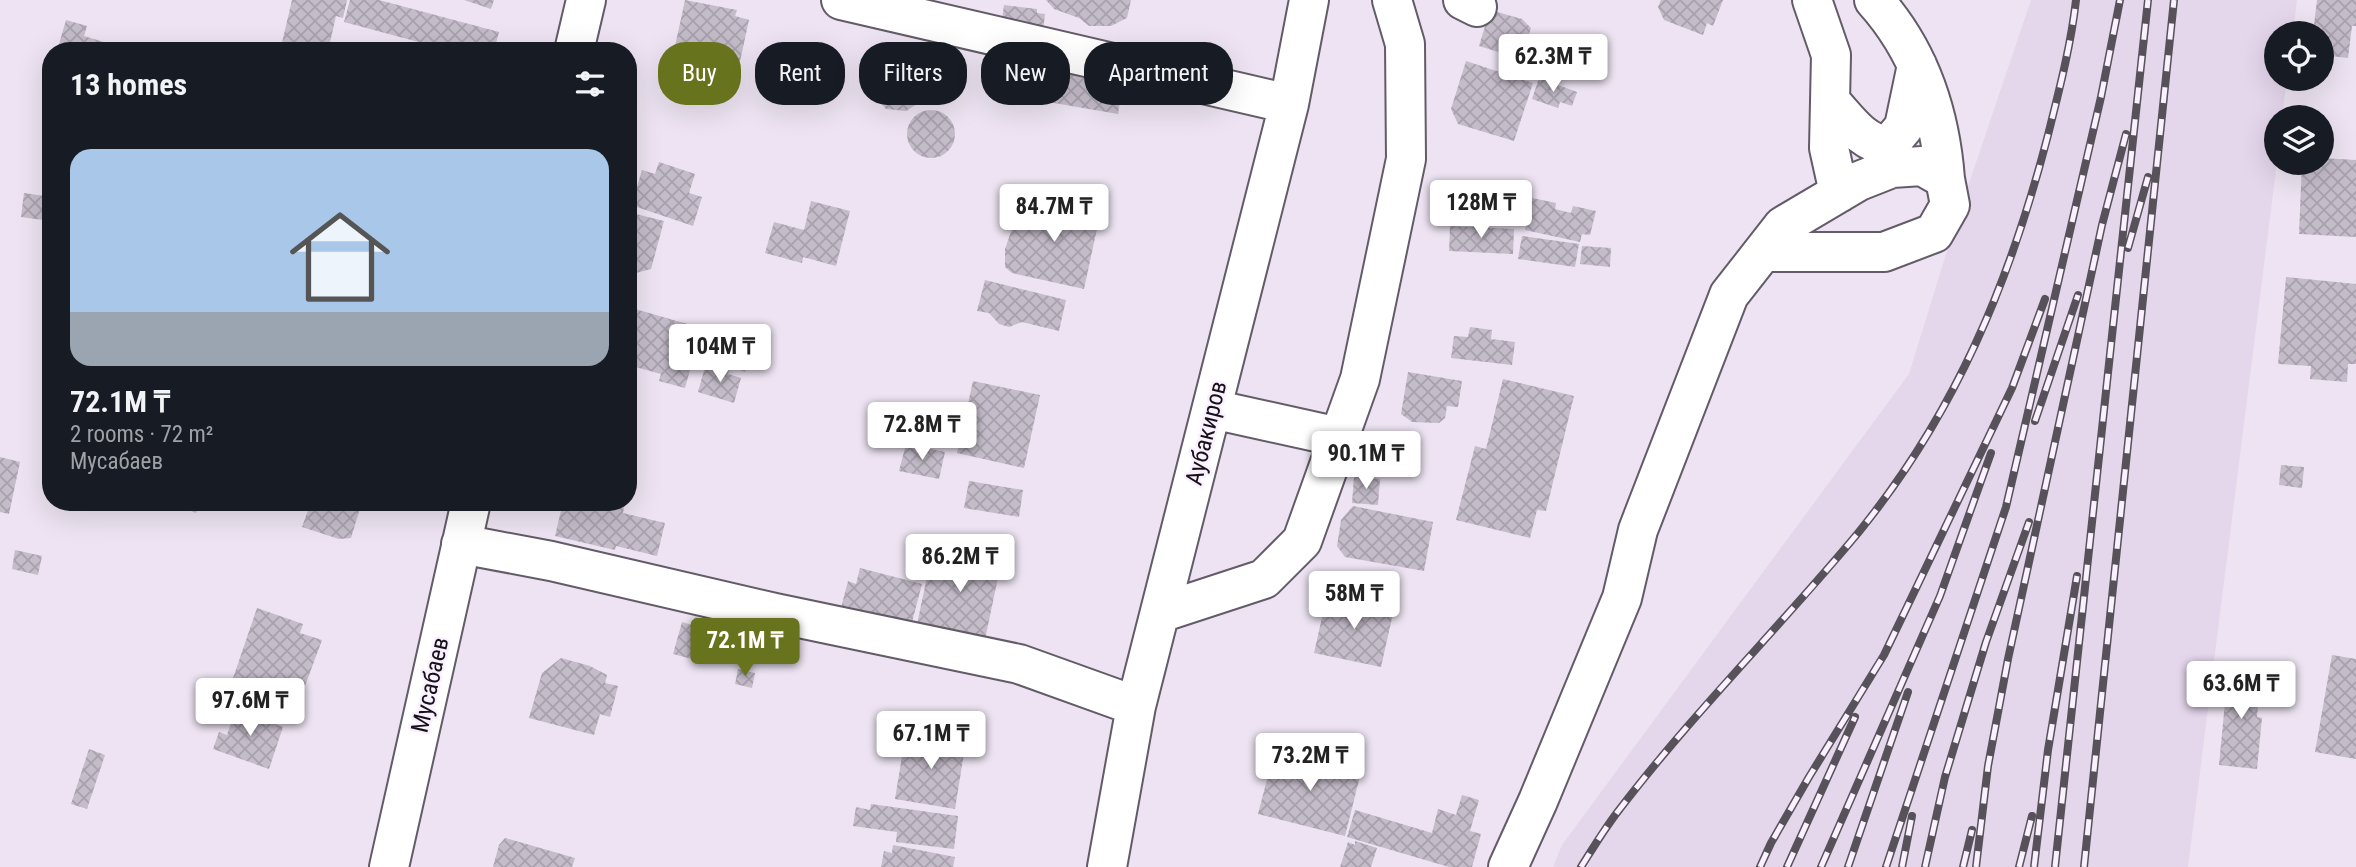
<!DOCTYPE html>
<html lang="en">
<head>
<meta charset="utf-8">
<style>
	:root { --surface:#171b24; --page:#242831; --text:#f1f3f6; --muted:#9ea1a6; --accent:#67731d }
	body { margin:0; font-family:"Roboto Condensed",sans-serif; background:var(--page); color:var(--text); height:100vh; display:flex; flex-direction:column; font-size:26px; white-space:nowrap }
	* { box-sizing:border-box; margin:0 }
	p { font-size:23px; color:var(--muted) }
	.icon { flex:none; width:38px; height:38px; fill:none; stroke:currentColor; stroke-width:2; stroke-linecap:round; stroke-linejoin:round }
	.map { position:relative; flex:1; overflow:hidden }
	.panel { position:absolute; left:42px; top:42px; width:595px; height:469px; display:flex; flex-direction:column; background:var(--surface); border-radius:28px; box-shadow:0 7px 28px #0002 }
	.panel>* { flex:none }
	.guide { position:absolute; left:658px; top:42px; width:665px; height:63px; display:flex; gap:14px }
	.buttons { position:absolute; left:2264px; top:21px; display:grid; gap:14px }
	.buttons a { display:grid; place-items:center; width:70px; height:70px; border-radius:50%; background:var(--surface); box-shadow:0 7px 28px #0002; font-size:35px }
	.price { position:absolute; translate:-50% -60px; padding:0 16px; border-radius:7px; background:#fff; color:#222; font-size:23px; line-height:46px; filter:drop-shadow(0 2px 4px #0008) }
	.price::after { content:''; position:absolute; left:50%; top:42px; width:21px; height:16px; margin-left:-10px; background:inherit; clip-path:polygon(0 0,100% 0,50% 100%) }
	.price.selected { background:var(--accent); color:#fff }
	ul { padding:0; list-style:none }
	li { display:grid; align-content:center; gap:14px; height:371px; padding:0 28px }
	li span { display:grid; place-items:center; height:217px; border-radius:21px; color:#555 }
	li>.icon { margin-inline-start:auto }
	span .icon { width:126px; height:126px; fill:#fffc; stroke-width:1 }
	li b { font-size:30px }
	h2 { display:flex; justify-content:space-between; align-items:center; height:84px; padding:0 28px; font-size:30px }
	.tag { padding:0 24px; border-radius:28px; background:var(--surface); box-shadow:0 7px 28px #0002; font-size:24px; line-height:63px }
	.tag.selected { background:var(--accent); color:#fff }
	.map>svg:first-child { display:block }
</style>
</head>
<body>
<div class="map">
<svg width="2356" height="867" viewBox="0 0 2356 867">
	<defs>
		<pattern id="building-cross-hatch" width="8" height="8" patternUnits="userSpaceOnUse" patternTransform="scale(1.75)"><rect width="8" height="8" fill="#c5bcca"/><path d="M0 0l8 8M0 8l8-8" fill="none" stroke="#a8a1ad"/></pattern>
	</defs>
	<rect width="100%" height="100%" fill="#ede3f2"/>
	<!-- built -->
	<path fill="#e4d6eb" d="M2031 0H2297L2293 33H2277V79H2287L2282 117H2277V162L2188 867H1553L1562 845 1909 374 1956 222Z"/>
	<!-- building -->
	<path fill="url(#building-cross-hatch)" d="M292 0H347L343 18 336 16 328 51H280Z
		M350 0H379L499 32 494 51H452L344 22Z
		M464 0H494L491 9Z
		M685 0 737 10 735 16 749 20 739 66 674 51Z
		M1046 0H1131L1127 18 1111 26H1089L1079 18 1054 9Z
		M1661 0H1723L1713 26 1707 23 1703 35 1664 20 1658 7Z
		M2317 0H2356V26H2352L2348 58 2322 55V33H2313Z
		M1004 5 1037 9V13L1045 14 1043 30 1001 27Z
		M1490 10 1522 19 1531 28 1521 59 1479 46Z
		M66 20 87 26 84 36 117 46 116 51H57Z
		M882 43 932 54 922 101 906 111 886 109 875 96 873 84Z
		M1466 61 1533 83 1514 141 1458 124 1451 109Z
		M1037 65 1123 81 1118 114 1031 99Z
		M1539 78 1577 92 1572 106 1560 102 1558 108 1532 99Z
		M907 134a24 24 0 1 1 48 0a24 24 0 1 1-48 0Z
		M2322 158 2356 160V237L2299 234 2302 163H2322Z
		M659 162 695 174 689 193 702 197 693 226 628 204V187L636 190 642 170 655 174Z
		M24 193 51 197V221L21 217Z
		M1532 198 1556 203 1555 209 1571 213 1573 206 1596 211 1590 235 1582 234 1580 242 1525 230Z
		M1051 199 1101 210 1084 289 1012 273 1005 267V249L1013 226 1024 214 1046 219Z
		M811 201 850 211 836 266 803 257 802 263 765 253 774 222 804 230Z
		M628 212 664 221 651 269 636 273 628 271Z
		M1450 226 1514 229 1513 254 1449 251Z
		M1522 236 1579 244 1575 267 1518 259Z
		M1582 246 1611 248 1610 267 1580 264Z
		M2286 277 2356 284V364H2348L2347 382 2310 379 2311 366 2278 364Z
		M985 280 1066 300 1059 331 1022 322 1009 327 999 324 989 313 977 311Z
		M628 307 691 325 684 349 695 352 685 388 659 381 661 374 628 365Z
		M1470 327 1492 330 1491 339 1515 342 1512 365 1451 358 1454 336 1468 337Z
		M736 336 756 343 745 372 722 363 729 344 733 345Z
		M717 366 729 370 728 374 741 378 734 403 698 392 705 367 716 370Z
		M1408 372 1462 381 1458 407 1447 406 1445 418 1439 423 1412 422 1401 414Z
		M1503 379 1574 396 1546 511 1537 510 1530 538 1456 520 1475 446 1486 449Z
		M973 381 1040 395 1024 468 957 453Z
		M906 444 945 452 939 479 899 471Z
		M0 457 20 462 9 514 0 512Z
		M2281 465 2304 467 2302 488 2279 485Z
		M1354 477 1380 479 1378 505 1352 503Z
		M969 481 1023 490 1019 517 964 508Z
		M168 502H200L196 513Z
		M311 502H362L351 538 339 539 302 527Z
		M563 502H625L623 513 665 523 657 556 616 546 615 550 555 536Z
		M1353 506 1433 522 1424 571 1345 557 1337 546 1341 520Z
		M962 545 1003 554 984 644 916 629 931 558 937 560 939 550 960 555Z
		M15 550 42 556 38 575 12 569Z
		M860 568 922 584 911 626 841 608 848 581 856 584Z
		M1327 595 1394 609 1381 667 1314 653Z
		M257 608 303 624 300 633 322 640 305 686 299 684 291 705 231 684Z
		M695 617 735 629 729 650 698 641 692 659 673 654 682 622 692 625Z
		M2332 655 2356 659V759L2315 752Z
		M561 658 590 666 607 675 605 683 618 686 610 717 600 714 594 735 529 718 542 673Z
		M738 669 755 673 752 688 735 684Z
		M2228 671 2261 674 2257 717 2262 718 2257 769 2219 765Z
		M237 705 258 712 256 717 283 727 269 769 213 749 219 732 227 735Z
		M915 733 966 741 955 809 895 799 904 744Z
		M89 749 105 755 87 809 71 804Z
		M1275 749 1361 772 1345 836 1258 814Z
		M1462 795 1479 800 1470 831 1481 834 1472 867H1449L1347 837 1355 810 1432 833 1438 809 1456 815Z
		M871 804 958 816 954 849 896 842 897 832 853 826 856 807 870 810Z
		M505 838 575 858 572 867H493L499 845Z
		M1355 841 1377 848 1371 867H1340L1348 842 1355 845Z
		M893 845 955 857 953 867H881L884 851 892 853Z"/>
	<g fill="none" stroke-linecap="round" stroke-linejoin="round">
		<defs>
			<path id="street" d="M841 0 1289 104
				M1463 0 1477 7
				M1812 0 1831 55 1829 148 1839 193
				M1874 0C1919 50 1940 113 1945 179
				M574 51 586 0
				M1831 102C1848 120 1862 143 1888 146L1904 127 1917 65
				M1212 409 1339 437
				M461 544 551 561 775 613 1019 664 1136 706
				M1160 613 1264 579 1302 541 1360 379 1406 159 1405 44 1392 0
				M389 867 471 502
				M1107 867 1136 706 1289 104 1309 0
				M1508 867 1538 801 1622 598 1638 530 1729 295 1783 226 1859 181 1892 168 1922 166 1945 179 1950 205 1934 233 1884 252H1763"/>
		</defs>
		<!-- street casing -->
		<use href="#street" stroke="#635b67" stroke-width="42"/>
		<!-- street -->
		<use href="#street" stroke="#fff" stroke-width="38"/>
		<defs>
			<path id="rail" d="M2128 248 2148 177
				M2035 421 2078 295
				M1581 867C1593 848 1605 828 1619 810 1693 713 1780 627 1858 533 1955 414 2010 282 2048 135 2059 91 2071 45 2076 0
				M1760 867 1771 843 1809 777 1884 655 2012 388 2045 299
				M1787 867 1855 717
				M1821 867 1940 596 1991 453
				M1848 867 1908 692
				M1886 867 2006 507 2101 97 2120 0
				M1902 867 1912 816
				M1925 867 1945 777 1986 642 2029 522
				M1963 867 1972 830
				M1976 867 1988 766 2008 659 2102 225 2126 134
				M2019 867 2032 816
				M2034 867 2048 750 2077 576
				M2055 867 2148 0
				M2084 867 2174 0"/>
		</defs>
		<!-- rail casing -->
		<use href="#rail" stroke="#57525a" stroke-width="8"/>
		<!-- rail -->
		<use href="#rail" stroke="#faf0ff" stroke-width="5" stroke-dasharray="16" stroke-linecap="butt"/>
	</g>
	<g text-anchor="middle" dominant-baseline="central" stroke-width="5" stroke-linejoin="round" paint-order="stroke">
		<!-- street labels -->
		<g font-size="24" fill="#151217" stroke="#faf0ff">
			<text transform="translate(1206 433) rotate(-76)">Аубакиров</text>
			<text transform="translate(430 685) rotate(-77)">Мусабаев</text>
		</g>
	</g>
</svg>
<div class="buttons">
<a><svg class="icon" aria-label="locate" viewBox="0 0 24 24"><circle cx="12" cy="12" r="6"/><path d="M12 2v4M12 18v4M2 12h4M18 12h4"/></svg></a>
<a><svg class="icon" aria-label="layers" viewBox="0 0 24 24"><path d="M12 4l9 5-9 5-9-5zM3 14l9 5 9-5"/></svg></a>
</div>
<b class="price" style="left:1553px;top:94px">62.3M ₸</b>
<b class="price" style="left:1481px;top:240px">128M ₸</b>
<b class="price" style="left:1054px;top:244px">84.7M ₸</b>
<b class="price" style="left:720px;top:384px">104M ₸</b>
<b class="price" style="left:922px;top:462px">72.8M ₸</b>
<b class="price" style="left:1366px;top:491px">90.1M ₸</b>
<b class="price" style="left:960px;top:594px">86.2M ₸</b>
<b class="price" style="left:1354px;top:631px">58M ₸</b>
<b class="price selected" style="left:745px;top:678px">72.1M ₸</b>
<b class="price" style="left:2241px;top:721px">63.6M ₸</b>
<b class="price" style="left:250px;top:738px">97.6M ₸</b>
<b class="price" style="left:931px;top:771px">67.1M ₸</b>
<b class="price" style="left:1310px;top:793px">73.2M ₸</b>
<div class="guide">
<a class="tag selected">Buy</a>
<a class="tag">Rent</a>
<a class="tag">Filters</a>
<a class="tag">New</a>
<a class="tag">Apartment</a>
</div>
<section class="panel">
<h2>13 homes<svg class="icon" aria-label="filters" viewBox="0 0 24 24"><path d="M4 7h16M4 17h16"/><circle cx="9" cy="7" r="2"/><circle cx="15" cy="17" r="2"/></svg></h2>
<ul>
<li><span style="background:linear-gradient(#a9c7e8 75%,#9aa5b1 0)"><svg class="icon" aria-label="home" viewBox="0 0 24 24"><path d="M3 11l9-7 9 7M6 9v11h12V9"/></svg></span><div><b>72.1M ₸</b><p>2 rooms · 72 m²</p><p>Мусабаев</p></div></li>
</ul>
</section>
</div>
</body>
</html>
